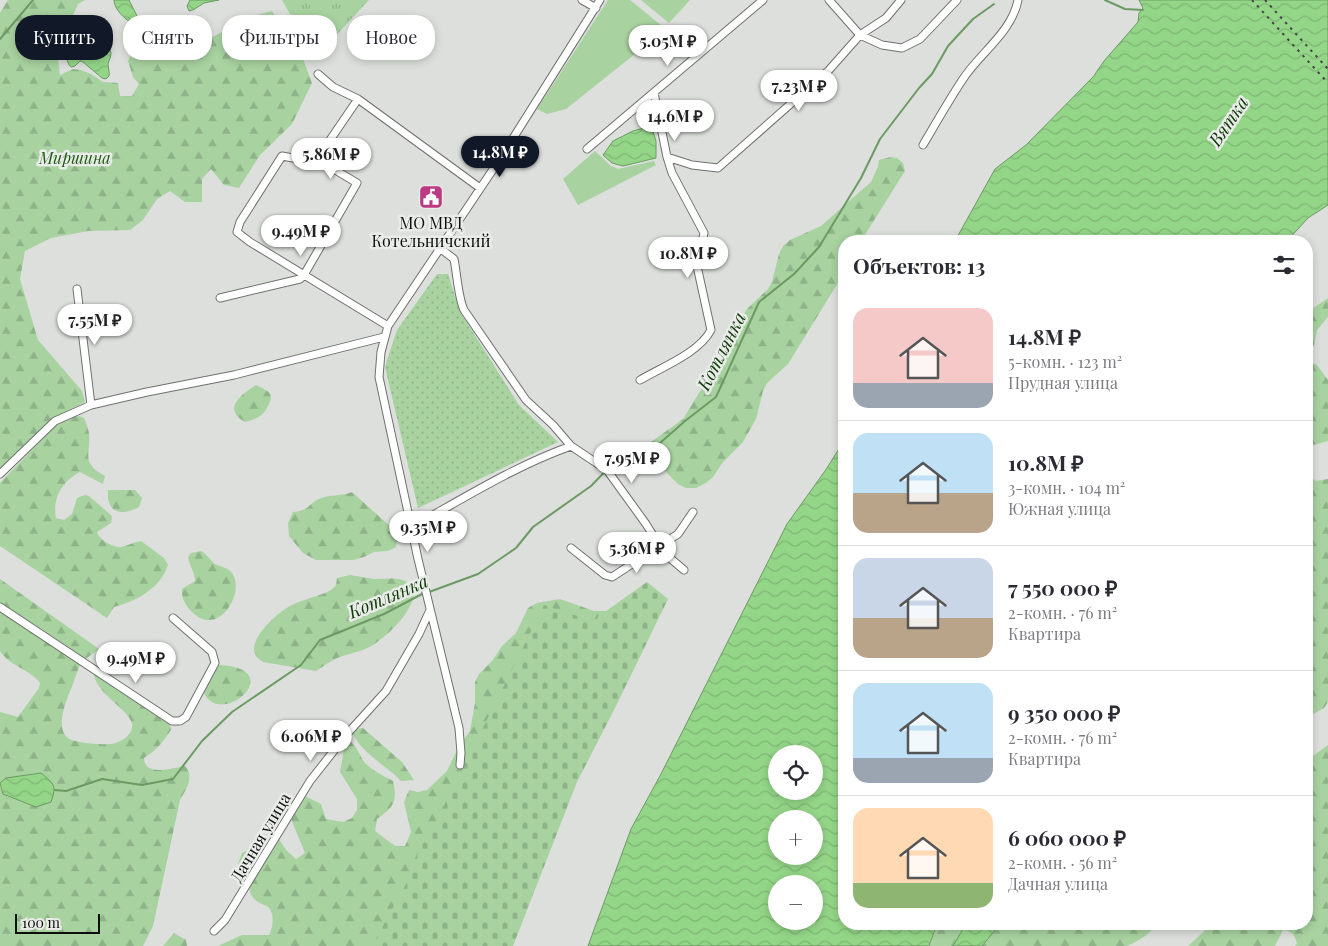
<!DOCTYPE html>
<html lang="ru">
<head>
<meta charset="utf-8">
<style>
	:root { --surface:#fff; --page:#f7f7f7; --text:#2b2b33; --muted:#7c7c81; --line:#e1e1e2; --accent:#111827 }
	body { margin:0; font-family:"Playfair Display",serif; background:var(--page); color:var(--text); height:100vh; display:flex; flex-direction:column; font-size:19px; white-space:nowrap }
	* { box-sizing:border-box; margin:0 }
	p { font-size:16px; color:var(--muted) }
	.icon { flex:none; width:28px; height:28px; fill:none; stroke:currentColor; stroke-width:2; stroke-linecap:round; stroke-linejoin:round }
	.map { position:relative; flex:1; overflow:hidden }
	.panel { position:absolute; left:838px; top:235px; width:475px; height:695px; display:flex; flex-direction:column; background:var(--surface); border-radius:20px; box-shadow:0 2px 8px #0003 }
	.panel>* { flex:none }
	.banner { position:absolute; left:15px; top:15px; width:475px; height:45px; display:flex; gap:10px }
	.fabs { position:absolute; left:768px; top:745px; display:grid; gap:10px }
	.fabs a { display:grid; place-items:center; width:55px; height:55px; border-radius:50%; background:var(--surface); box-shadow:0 2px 8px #0003; font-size:25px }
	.scale { position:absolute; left:15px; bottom:12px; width:85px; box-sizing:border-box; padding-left:5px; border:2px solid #0e0f0d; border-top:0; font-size:14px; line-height:18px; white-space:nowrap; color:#0e0f0d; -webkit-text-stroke:4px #e9ece9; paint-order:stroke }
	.price { position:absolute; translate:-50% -42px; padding:0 11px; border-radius:18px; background:#fff; color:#222; font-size:16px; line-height:32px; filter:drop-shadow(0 1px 2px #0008) }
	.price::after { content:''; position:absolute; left:50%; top:30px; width:15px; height:11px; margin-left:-8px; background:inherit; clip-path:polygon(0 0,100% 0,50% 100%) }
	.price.active { background:var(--accent); color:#fff }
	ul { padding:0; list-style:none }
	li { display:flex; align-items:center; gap:15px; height:125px; padding:0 15px }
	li+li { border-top:1px solid var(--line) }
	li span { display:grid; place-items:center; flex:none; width:140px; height:100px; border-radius:15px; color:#555 }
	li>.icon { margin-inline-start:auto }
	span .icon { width:60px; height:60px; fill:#fffc; stroke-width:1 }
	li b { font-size:21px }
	h2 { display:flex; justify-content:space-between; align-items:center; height:60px; padding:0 15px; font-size:21px }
	.chip { padding:0 18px; border-radius:20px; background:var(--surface); box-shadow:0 2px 8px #0003; font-size:18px; line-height:45px }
	.chip.active { background:var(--accent); color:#fff }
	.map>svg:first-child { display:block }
</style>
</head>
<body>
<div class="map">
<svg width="1328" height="946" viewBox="0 0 1328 946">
	<defs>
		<pattern id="grass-dots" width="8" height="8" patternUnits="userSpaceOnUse" patternTransform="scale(1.25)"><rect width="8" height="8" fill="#a8d2a0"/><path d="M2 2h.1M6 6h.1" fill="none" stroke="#8fb389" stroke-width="1.8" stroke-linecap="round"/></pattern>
		<pattern id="forest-firs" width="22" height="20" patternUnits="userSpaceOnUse" patternTransform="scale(1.25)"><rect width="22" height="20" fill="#a8d2a0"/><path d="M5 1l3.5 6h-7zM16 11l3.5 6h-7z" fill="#8fb389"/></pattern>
		<pattern id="cemetery-stones" width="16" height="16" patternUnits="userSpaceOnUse" patternTransform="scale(1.25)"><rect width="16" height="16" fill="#a8d2a0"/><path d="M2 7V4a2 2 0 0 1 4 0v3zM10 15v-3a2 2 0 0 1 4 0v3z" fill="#8fb389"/></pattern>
		<pattern id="park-tufts" width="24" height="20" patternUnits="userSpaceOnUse" patternTransform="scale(1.25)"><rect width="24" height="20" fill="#a8d2a0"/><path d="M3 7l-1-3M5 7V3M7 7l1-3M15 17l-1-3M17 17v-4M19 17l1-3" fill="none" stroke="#8fb389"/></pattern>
		<pattern id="water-waves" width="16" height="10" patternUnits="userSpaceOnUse" patternTransform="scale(1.25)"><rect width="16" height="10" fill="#94d688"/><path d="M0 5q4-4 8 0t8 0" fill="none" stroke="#7eb674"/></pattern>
	</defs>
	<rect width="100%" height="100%" fill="#dcdfdc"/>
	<!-- grass -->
	<path fill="url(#grass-dots)" d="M437 274H448L460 312 519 405 558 442 418 508 385 367 397 330Z"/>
	<!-- forest -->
	<path fill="url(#forest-firs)" d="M8 0H85L78 4 57 51 60 75 73 69 81 70 91 74 103 82 118 83 120 96H132L139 84 133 77 128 61 141 34 150 32 145 21 164 22 166 33 175 23 193 20 200 37H213L249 17 272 11 303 59 312 83 292 124 260 155 239 188 224 185 211 169 202 179V202H185L170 191 157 199 143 220 130 230 88 231 51 238 25 251 20 279 38 340 82 391 85 402 53 418 0 468V13Z
		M891 157 897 158 903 163 905 171 861 241H844V273L788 364 767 383 763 391 756 419 743 442 723 462 713 477 706 483 696 488H686L678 484 665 471 650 461 646 456V449L651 442 683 419 702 388 716 375 720 367 725 348 742 317 747 309 768 289 772 282 779 254 783 246 790 240 821 226 864 188 871 182 878 167 879 160Z
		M1328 298V317L1317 330 1314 345 1308 352 1306 358V316L1312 309Z
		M1313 363 1317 365 1328 380V441L1306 447V388L1308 385V370Z
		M256 385C261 388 268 390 270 394 272 398 270 402 268 406 263 416 257 419 245 422 221 409 243 393 256 385Z
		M79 416 84 418C86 423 88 428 89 433 91 456 80 462 105 476L103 484 80 472C63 481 52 497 56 518L64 520 72 514 77 498 85 495 89 496 112 516 111 523 97 532C99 540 112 547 121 547 127 546 134 542 141 541L164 558 168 565C160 589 136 601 114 607L107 618 0 546V483L60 421 69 417Z
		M1306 474 1316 481 1328 479V702L1324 708 1306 718V620L1313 604 1309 598 1306 596Z
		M108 490H135L142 498 139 507C120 517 106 512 108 490Z
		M352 492 392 528C397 535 399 540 395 548L387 551 374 552 364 557 353 560H316L303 553 289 536 288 523 293 512C310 511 308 503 321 498 330 495 342 496 352 492Z
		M201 551C207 554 210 560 215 564 220 567 228 567 232 573 246 592 218 641 190 610 185 604 181 597 182 589L195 581C195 572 189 565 188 557L191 553Z
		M350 575C358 576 366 578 374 579 390 579 405 575 415 590 413 611 391 633 373 645 364 651 351 653 340 657 331 660 324 666 316 671L263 662C261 660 258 659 257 657 244 642 278 612 290 606 303 599 318 597 331 590L336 585 337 578Z
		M0 579 99 649C94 654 85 658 81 663 78 668 76 676 74 681 69 695 53 726 68 738 73 743 109 746 116 743 122 741 131 735 132 728 136 712 95 696 93 671L170 724 171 730C162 743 158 749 144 758 144 777 173 768 185 766 195 777 186 789 180 800L153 926 143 946H0V785L3 794 6 778 0 783V712L18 717 39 688 40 683C30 669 9 666 0 651Z
		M560 599 594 611H616L578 772 507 946H218L242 935H269C273 927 275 916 269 908 266 905 261 904 258 902 249 896 248 887 250 877L238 864 242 853 255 846H269L277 836 286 850 296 859 305 853 291 819 299 796H305L321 804 326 819 343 822 352 818 357 810V799L340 772 345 744 348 740C357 745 359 755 365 763 373 771 384 776 393 781 398 803 393 807 377 819L375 831 395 846H405L411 832 404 802 409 790 418 792 427 790 447 771 459 746 470 731 475 703V682L479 674 492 661 502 646 516 633 528 608 537 603Z
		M217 665C294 667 216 735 202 688Z
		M363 728 402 762 414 780 401 781C386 765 361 753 352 732L354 729Z
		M1328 745V946H1295L1297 944C1295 935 1292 931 1283 930L1275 946H1188L1212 924H1306V761Z
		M937 924H966L953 946H930Z
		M1000 924H1156C1148 936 1140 940 1127 946H982Z
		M174 933 186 940 187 946H163Z"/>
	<!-- cemetery -->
	<path fill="url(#cemetery-stones)" d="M647 582 668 599 616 706 577 782 513 946H372L406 884 420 847 457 785 459 776 544 605 592 621Z"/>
	<!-- park -->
	<path fill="url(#park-tufts)" d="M282 0H369L315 58Z"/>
	<!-- garden -->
	<path fill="#a8d2a0" d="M608 0H630L662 26 645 46 566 109 547 114 537 109Z
		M641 0H690L669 23Z
		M595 151 611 166 618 169 654 161 656 165 578 205 563 179Z"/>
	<!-- water -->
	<path fill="url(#water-waves)" stroke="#6c9a63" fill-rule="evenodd" d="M114 0H129L138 18 140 25C129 25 114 10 114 0Z
		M190 0H219L204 3 193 10 189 11 187 6Z
		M1139 0H1328V205L1308 218 1287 241H955L995 169 1026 145 1093 77 1104 61 1138 22 1139 13 1143 8Z
		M83 23C97 23 108 39 111 53 111 57 109 60 108 64 108 68 110 72 109 76L106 79 102 78 83 62 80 61 75 66 71 67C61 58 72 38 75 28Z
		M651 126 656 141V158L623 166 612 163 603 155 613 141 633 131Z
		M844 441V924H937L929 946H588L631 829 661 774 787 524 825 471ZM776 754H814V791H776ZM776 819H814V856H776ZM776 884H814V921H776Z
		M41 773C54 784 57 785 51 802L36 807 3 794 0 783 6 778Z
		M966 924H1000L982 946H953Z"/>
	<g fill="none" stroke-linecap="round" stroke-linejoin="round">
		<!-- stream -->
		<path stroke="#6c9a63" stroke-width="2" d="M1105 0 1125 9 1143 10
			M0 39 33 0
			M429 592 478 574 516 548 533 527 591 486 620 456 660 443 685 421 716 397 759 302 794 274 819 247 861 178 880 139 919 88 932 74 948 46 973 19 994 4
			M55 790 66 791 102 779 142 785 173 779 202 741 232 712 301 665 320 640 384 614 424 593"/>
		<defs>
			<path id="minor" d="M582 0 596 8
				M829 0 860 35 882 45 902 48 920 39 957 0
				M318 74 333 87 358 99 480 188
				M654 93 667 157 692 165 718 168 829 70 860 35 886 18 901 0
				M358 99 317 159 309 161 282 156 240 222 237 232 250 242 388 326
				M923 145C936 123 949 100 963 79 980 53 1012 32 1018 0
				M587 149 763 0
				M441 249 454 259C457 274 458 297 464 310L526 400 553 425 571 446 607 470 646 524 664 553 684 570
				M77 289 91 405
				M220 298 300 279 304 275 357 183 317 159
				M640 380C662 367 699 353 711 330L697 266 704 233 672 173 667 157
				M0 474 55 421 91 405 147 392 234 375 384 337
				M412 527C464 498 515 466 571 446
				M571 548 605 575 612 577 678 534 693 512
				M0 607 172 721H180L186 717 215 663 212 652 173 618
				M460 765 461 753 459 728 418 559 379 377 381 352 388 326 500 159 600 0
				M214 931 225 920 236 902 310 781 347 734 386 691 419 634 430 610"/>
		</defs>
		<!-- minor casing -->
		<use href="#minor" stroke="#6e716e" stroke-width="9"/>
		<!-- minor -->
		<use href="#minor" stroke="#fff" stroke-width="7"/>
		<!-- rail -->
		<path stroke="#434442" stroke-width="2" stroke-dasharray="2.5 5" stroke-linecap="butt" d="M1252 0 1328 83
			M1265 0 1328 69"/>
	</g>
	<!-- icons -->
	<defs>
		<symbol id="civic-square" viewBox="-11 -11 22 22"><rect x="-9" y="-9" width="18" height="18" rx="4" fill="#bc3a81" stroke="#e9ece9"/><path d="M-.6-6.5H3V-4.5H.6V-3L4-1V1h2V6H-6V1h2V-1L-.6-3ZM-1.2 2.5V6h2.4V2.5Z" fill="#fff"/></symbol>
	</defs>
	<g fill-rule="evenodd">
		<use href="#civic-square" x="417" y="183" width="28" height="28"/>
	</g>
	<g text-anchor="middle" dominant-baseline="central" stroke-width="5" stroke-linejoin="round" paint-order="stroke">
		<!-- park labels -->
		<g font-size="16" font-style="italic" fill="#1c5b0e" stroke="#e9ece9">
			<text x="75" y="157">Миршина</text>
		</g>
		<!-- poi labels -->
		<g font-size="16" fill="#0e0f0d" stroke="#e9ece9">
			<text x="431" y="222">МО МВД<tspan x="431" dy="18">Котельничский</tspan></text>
		</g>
		<!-- street labels -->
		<g font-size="16" fill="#0e0f0d" stroke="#e9ece9">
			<text transform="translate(260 837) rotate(-59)">Дачная улица</text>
		</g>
		<!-- water labels -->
		<g font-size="18" font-style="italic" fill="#0e3a05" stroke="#e9ece9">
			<text transform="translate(1228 121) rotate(-56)">Вятка</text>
			<text transform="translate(721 351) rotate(-63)">Котлянка</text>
			<text transform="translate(388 596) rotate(-23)">Котлянка</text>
		</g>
	</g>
</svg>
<div class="fabs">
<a><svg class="icon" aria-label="locate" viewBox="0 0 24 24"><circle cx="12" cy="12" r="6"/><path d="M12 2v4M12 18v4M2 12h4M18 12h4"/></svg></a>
<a>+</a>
<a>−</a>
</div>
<div class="scale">100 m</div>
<b class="price" style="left:668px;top:67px">5.05M ₽</b>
<b class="price" style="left:799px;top:112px">7.23M ₽</b>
<b class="price" style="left:675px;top:142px">14.6M ₽</b>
<b class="price active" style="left:500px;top:178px">14.8M ₽</b>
<b class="price" style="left:331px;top:180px">5.86M ₽</b>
<b class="price" style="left:301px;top:257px">9.49M ₽</b>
<b class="price" style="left:688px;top:279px">10.8M ₽</b>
<b class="price" style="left:95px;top:346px">7.55M ₽</b>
<b class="price" style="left:632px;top:484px">7.95M ₽</b>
<b class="price" style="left:428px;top:553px">9.35M ₽</b>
<b class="price" style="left:637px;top:574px">5.36M ₽</b>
<b class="price" style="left:136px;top:684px">9.49M ₽</b>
<b class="price" style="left:311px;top:762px">6.06M ₽</b>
<div class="banner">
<a class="chip active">Купить</a>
<a class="chip">Снять</a>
<a class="chip">Фильтры</a>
<a class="chip">Новое</a>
</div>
<section class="panel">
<h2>Объектов: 13<svg class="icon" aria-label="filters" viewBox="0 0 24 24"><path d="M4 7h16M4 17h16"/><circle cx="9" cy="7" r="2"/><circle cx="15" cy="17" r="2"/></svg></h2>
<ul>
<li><span style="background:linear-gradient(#f6c9c9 75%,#9aa5b1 0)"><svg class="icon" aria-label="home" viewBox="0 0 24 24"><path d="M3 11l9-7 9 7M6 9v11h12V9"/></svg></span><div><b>14.8M ₽</b><p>5-комн. · 123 m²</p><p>Прудная улица</p></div></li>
<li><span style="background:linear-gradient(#bfe0f5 60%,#b9a48a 0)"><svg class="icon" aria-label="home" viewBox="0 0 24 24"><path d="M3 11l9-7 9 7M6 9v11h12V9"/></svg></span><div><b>10.8M ₽</b><p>3-комн. · 104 m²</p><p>Южная улица</p></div></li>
<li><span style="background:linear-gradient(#c9d6e8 60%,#b9a48a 0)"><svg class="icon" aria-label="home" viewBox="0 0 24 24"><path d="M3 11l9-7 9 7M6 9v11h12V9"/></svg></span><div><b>7 550 000 ₽</b><p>2-комн. · 76 m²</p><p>Квартира</p></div></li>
<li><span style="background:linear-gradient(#bfe0f5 75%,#9aa5b1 0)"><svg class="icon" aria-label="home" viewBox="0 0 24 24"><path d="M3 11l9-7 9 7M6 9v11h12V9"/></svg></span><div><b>9 350 000 ₽</b><p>2-комн. · 76 m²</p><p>Квартира</p></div></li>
<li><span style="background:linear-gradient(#ffd9b3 75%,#8fb573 0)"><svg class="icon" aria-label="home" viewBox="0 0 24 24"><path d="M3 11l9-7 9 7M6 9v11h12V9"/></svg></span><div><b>6 060 000 ₽</b><p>2-комн. · 56 m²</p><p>Дачная улица</p></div></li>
</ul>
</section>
</div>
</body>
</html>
